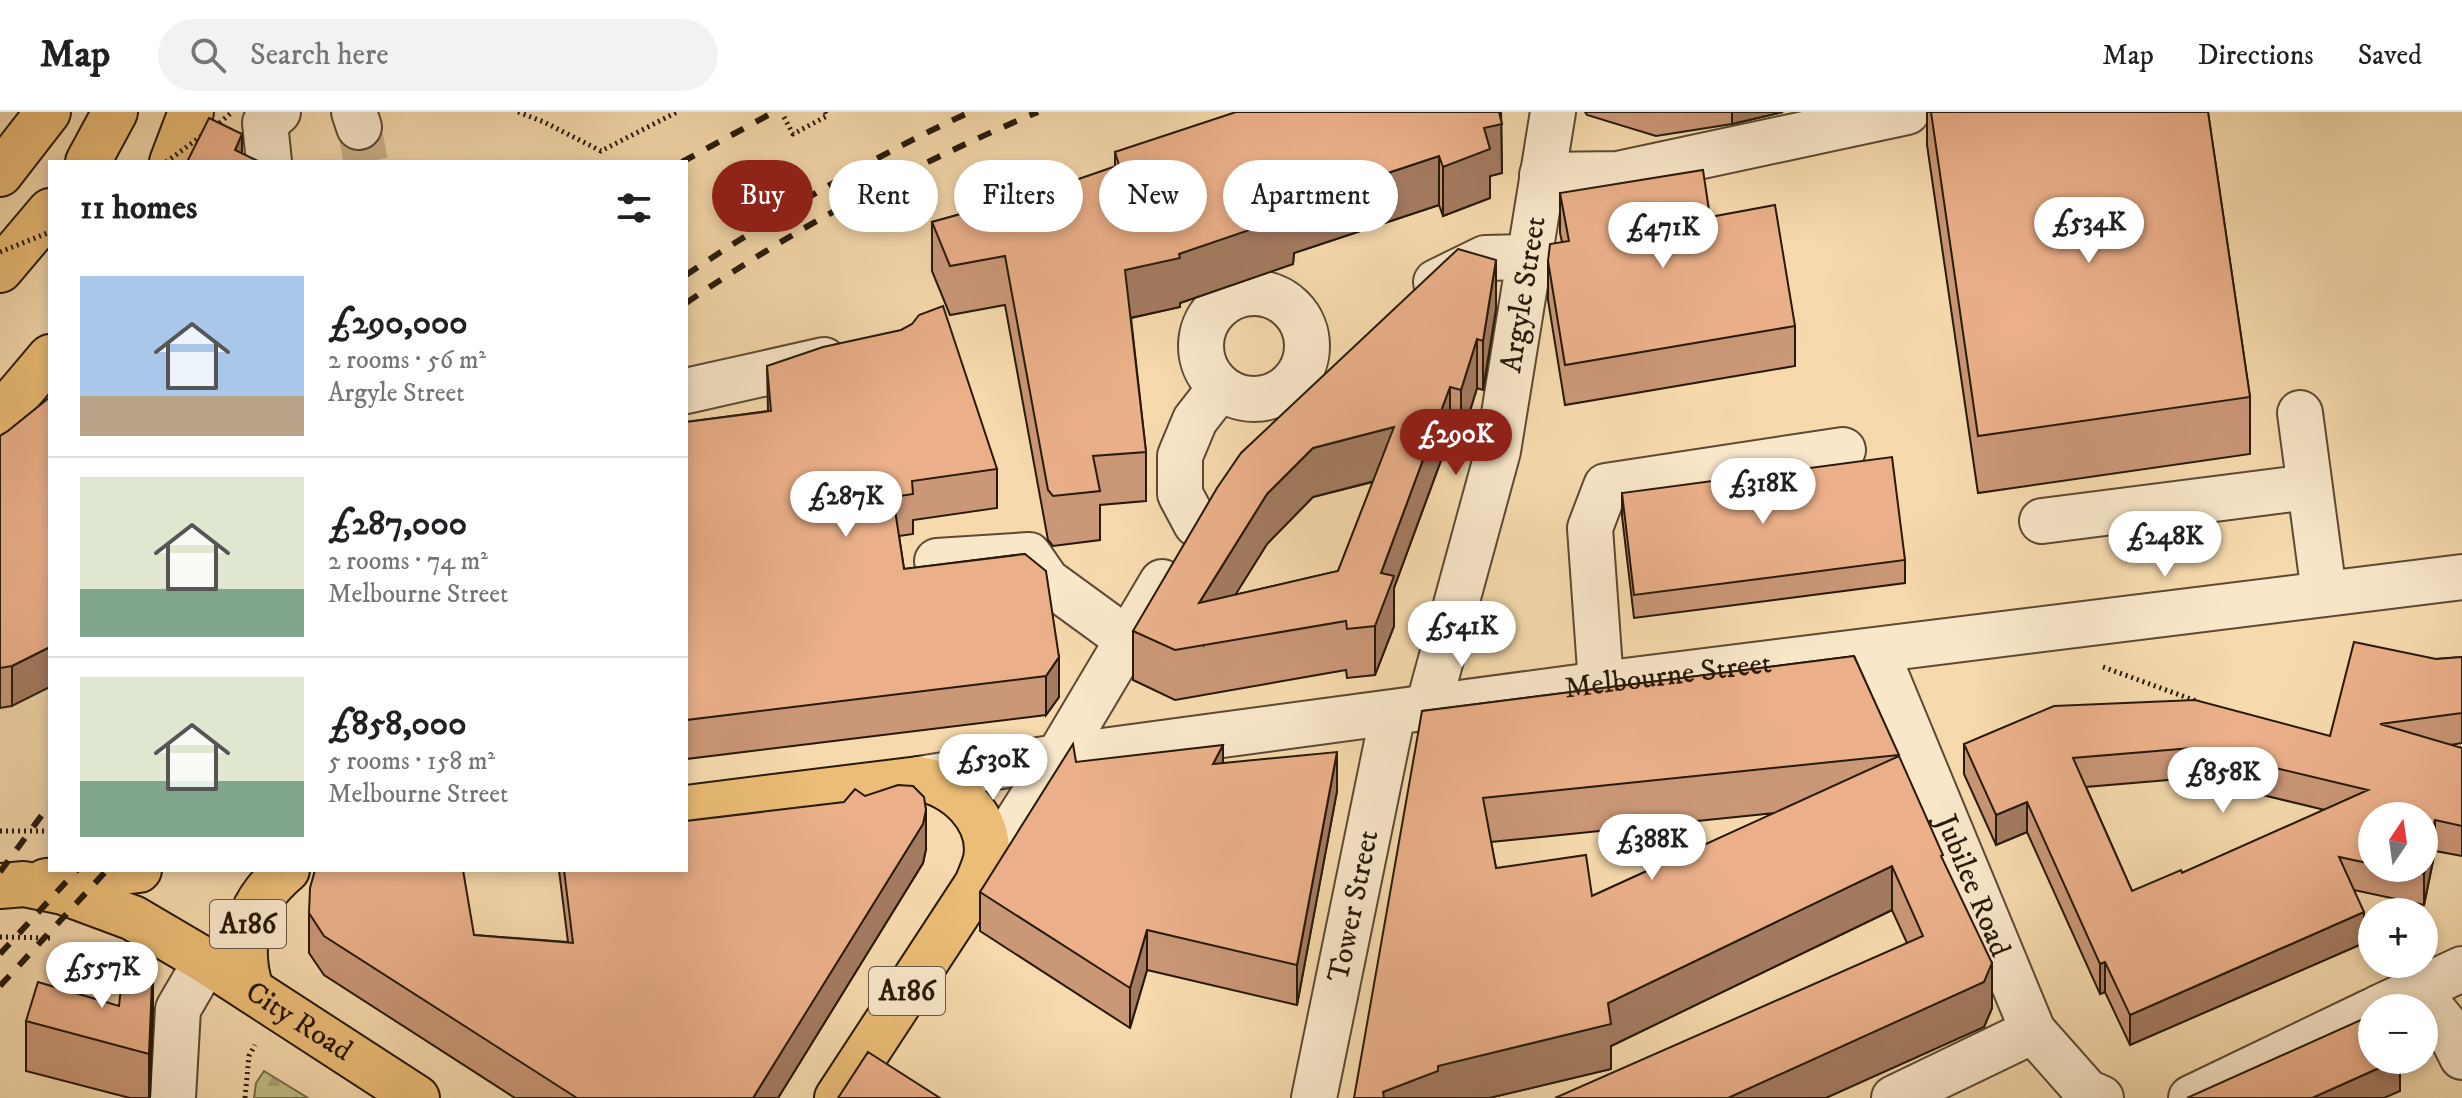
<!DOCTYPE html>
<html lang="en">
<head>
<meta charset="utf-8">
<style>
	:root { --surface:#fff; --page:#f2f2f2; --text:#202124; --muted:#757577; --line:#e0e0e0; --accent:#8f2418 }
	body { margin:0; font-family:"IM FELL DW Pica",serif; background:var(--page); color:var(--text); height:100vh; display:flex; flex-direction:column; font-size:30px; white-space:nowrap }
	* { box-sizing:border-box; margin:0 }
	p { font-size:26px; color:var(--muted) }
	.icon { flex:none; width:44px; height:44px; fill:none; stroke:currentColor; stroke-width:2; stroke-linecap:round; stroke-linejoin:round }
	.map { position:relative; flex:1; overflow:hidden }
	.sheet { position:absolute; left:48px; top:48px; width:640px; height:712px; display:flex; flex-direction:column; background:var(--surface); border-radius:0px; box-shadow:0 4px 12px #0003 }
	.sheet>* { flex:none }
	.banner { position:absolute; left:712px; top:48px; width:760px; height:72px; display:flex; gap:16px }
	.needle { width:52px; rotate:13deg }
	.buttons { position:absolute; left:2358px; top:690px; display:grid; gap:16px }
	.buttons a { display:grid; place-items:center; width:80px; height:80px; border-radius:50%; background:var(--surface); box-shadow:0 4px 12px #0003; font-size:40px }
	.price { position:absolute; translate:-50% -68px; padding:0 18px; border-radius:28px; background:#fff; color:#222; font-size:26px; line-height:52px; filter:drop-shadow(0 2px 4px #0008) }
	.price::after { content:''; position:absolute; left:50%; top:48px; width:24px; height:18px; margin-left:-12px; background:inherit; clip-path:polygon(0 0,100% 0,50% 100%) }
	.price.selected { background:var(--accent); color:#fff }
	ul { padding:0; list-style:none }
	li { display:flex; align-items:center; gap:24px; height:200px; padding:0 32px }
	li+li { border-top:2px solid var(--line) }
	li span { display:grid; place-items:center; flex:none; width:224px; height:160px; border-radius:0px; color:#555 }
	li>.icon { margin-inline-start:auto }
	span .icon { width:96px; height:96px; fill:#fffc; stroke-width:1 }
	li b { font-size:34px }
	h2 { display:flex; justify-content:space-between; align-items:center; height:96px; padding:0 32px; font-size:34px }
	.pill { padding:0 28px; border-radius:36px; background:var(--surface); box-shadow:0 4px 12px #0003; font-size:28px; line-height:72px }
	.pill.selected { background:var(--accent); color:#fff }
	header { display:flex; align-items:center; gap:48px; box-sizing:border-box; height:112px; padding:0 40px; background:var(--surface); border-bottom:2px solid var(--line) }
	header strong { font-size:38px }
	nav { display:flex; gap:44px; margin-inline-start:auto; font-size:28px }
	.search { width:560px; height:72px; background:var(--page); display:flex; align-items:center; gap:20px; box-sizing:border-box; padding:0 28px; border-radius:44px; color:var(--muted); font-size:30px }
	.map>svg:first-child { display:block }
</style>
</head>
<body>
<header>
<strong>Map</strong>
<div class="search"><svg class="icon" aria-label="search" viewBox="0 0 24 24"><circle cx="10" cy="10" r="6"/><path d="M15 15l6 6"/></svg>Search here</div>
<nav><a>Map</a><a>Directions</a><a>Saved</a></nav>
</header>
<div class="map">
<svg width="2462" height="986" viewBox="0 0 2462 986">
	<defs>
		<pattern id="forest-firs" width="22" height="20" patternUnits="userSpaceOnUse" patternTransform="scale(2)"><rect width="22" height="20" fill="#c1be86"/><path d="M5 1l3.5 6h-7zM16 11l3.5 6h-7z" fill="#a6a372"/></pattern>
	</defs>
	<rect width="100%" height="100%" fill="#f6daad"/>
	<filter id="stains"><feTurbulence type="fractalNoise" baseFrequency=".0025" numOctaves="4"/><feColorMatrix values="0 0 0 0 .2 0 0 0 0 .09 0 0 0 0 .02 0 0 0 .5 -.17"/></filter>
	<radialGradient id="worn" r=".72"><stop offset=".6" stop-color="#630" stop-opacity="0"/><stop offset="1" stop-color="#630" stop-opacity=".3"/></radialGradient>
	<!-- forest -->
	<path fill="url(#forest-firs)" stroke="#746c48" stroke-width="2" d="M264 959 308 986H254L256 971Z"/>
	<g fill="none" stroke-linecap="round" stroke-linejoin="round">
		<!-- minor-tunnel -->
		<path stroke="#cdb38d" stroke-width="44" stroke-dasharray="44 22" stroke-linecap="butt" d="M359 15 366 50"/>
		<defs>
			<g id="minor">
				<path d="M354 0 359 15"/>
				<path d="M269 50 265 11 278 0"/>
				<path d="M1542 63 1618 62 1907 0"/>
				<path d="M1436 170 1485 146 1528 145"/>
				<circle cx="1254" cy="234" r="53"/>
				<path d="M686 279 824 248"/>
				<path d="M2300 301 2324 481"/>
				<path d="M2042 409 2309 375"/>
				<path d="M1196 412 1180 382V344L1195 308 1220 276"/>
				<path d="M937 449 1029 443 1047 469 1128 528"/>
				<path id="s1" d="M1876 539 2033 919 2087 980 2101 986"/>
				<path d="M1601 572 1590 416 1606 374 1843 338"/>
				<path id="s2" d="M1428 595 1498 339 1553 0"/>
				<path id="s3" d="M919 667 1058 645 1601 572 2462 465"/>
				<path d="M977 772 1058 645 1162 470"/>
				<path d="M2417 878 2447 915 2462 945"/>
				<path d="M2378 896 2462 857"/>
				<path d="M173 986 178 897 206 849"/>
				<path id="s4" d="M1314 986 1393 601"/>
				<path d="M1894 986 2033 919"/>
				<path d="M2191 986 2372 899"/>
			</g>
			<g id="major">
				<path d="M686 696 919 667C955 671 993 707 986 747 984 756 980 764 977 772L837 986"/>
				<path d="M46 769 139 758"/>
				<path id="s5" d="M0 774 24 772 63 780 133 806 206 849 417 986"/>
				<path d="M251 878C236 829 248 791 287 758"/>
			</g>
			<path id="highway" d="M88 50 115 0
				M172 50 191 0
				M0 62 48 0
				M0 158 50 99
				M0 304 50 245"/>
		</defs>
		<!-- minor casing -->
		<use href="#minor" stroke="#5b4934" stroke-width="48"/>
		<!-- major casing -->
		<use href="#major" stroke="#27190b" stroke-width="48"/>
		<!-- highway casing -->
		<use href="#highway" stroke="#27190b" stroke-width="48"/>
		<!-- path -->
		<path stroke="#27190b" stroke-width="5" stroke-dasharray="2 4" stroke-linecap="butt" d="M518 0 544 10 601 39 677 0
			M784 5 793 22 827 4 825 0
			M2103 555 2199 590
			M0 719H50
			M0 825 54 826
			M245 986 249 944 255 933"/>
		<!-- minor -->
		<use href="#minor" stroke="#f9e7ca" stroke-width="44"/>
		<!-- major -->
		<use href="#major" stroke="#ebbd76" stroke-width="44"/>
		<!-- highway -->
		<use href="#highway" stroke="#ebbd76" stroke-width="44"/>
		<!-- rail -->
		<path stroke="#27190b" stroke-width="6" stroke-dasharray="14 14" stroke-linecap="butt" d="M682 50 774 0
			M686 163C777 102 870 46 970 0
			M686 191C797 115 914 52 1038 0
			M0 760 50 692
			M0 842 77 758
			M0 874 107 758"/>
		<!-- path-bridge -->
		<path stroke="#27190b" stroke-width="5" stroke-dasharray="2 4" stroke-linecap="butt" d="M215 15 232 0
			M166 50 203 23
			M0 140 50 120"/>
	</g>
	<!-- wall -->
	<path fill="#ca9777" stroke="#27190b" stroke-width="2" fill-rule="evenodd" d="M1501 0 1502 61 1490 64V86L1443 104 1439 93 1294 141 1293 152 1180 191V195L1131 206 1146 340V389L1100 393V428L1053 434 1048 428 1005 193 950 203 932 159V110L1000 91V74L1047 78 1115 55V40Z
		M1585 0H1783L1732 12 1656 24 1587 3Z
		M1927 0H2208L2250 285V342L1978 381 1927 33Z
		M1560 81 1710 105 1795 214V254L1565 293 1548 188V149L1562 130 1560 121Z
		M1496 197 1483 278 1477 276 1461 328 1450 324 1394 476V514L1375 563 1347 566 1346 558 1175 588 1133 568V519ZM1373 370 1338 459 1235 483 1267 432 1313 385Z
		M767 254 997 357V396L913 408V422L899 424 904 457 1025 442 1059 585 1046 603 686 647V310L768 299Z
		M50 285 12 594 0 596V324L8 319Z
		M1622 381 1905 448V471L1634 506 1622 404Z
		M1854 544 1943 749 1992 896 1984 915 1907 831 1892 798 1611 934V957L1489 986 1422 599ZM1775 701 1592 784 1496 756 1491 730Z
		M2462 545V631L2450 633 2462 636V744L2435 739 2424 793 2354 778 2364 831 2130 933 2105 880 2100 882 2027 720 1996 733 1964 662V632L2330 624 2436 547ZM2192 666 2325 698 2182 761 2132 779 2086 675ZM2372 704 2424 756H2372Z
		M1076 650 1223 651 1337 679 1297 893 1147 858 1130 916 980 819V780Z
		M926 737 923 751 778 986H515L324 863 309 841V801L474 823 568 830 559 758H686Z
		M119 894 153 897 150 986H130L26 959V909Z"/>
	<!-- shaded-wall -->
	<path fill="#a47b61" stroke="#27190b" stroke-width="2" d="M1491 0H1501L1502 61 1490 64V86L1443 104V55L1484 16Z
		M1732 0H1783L1732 12Z
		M242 22V50L235 38Z
		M1439 44V93L1294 141 1293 152 1180 191V195L1125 207V158L1179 142 1294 92Z
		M1496 148V197L1483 278V229Z
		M1477 227V276L1461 328V278Z
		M1450 275V324L1394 476V514L1375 563V514L1381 461Z
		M1394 315V364L1313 385 1267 432 1204 533 1199 491 1267 382 1313 336Z
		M50 535V575L12 594V554Z
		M1059 545V585L1046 603V564Z
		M1223 633V673L1213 652Z
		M1337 640V679L1297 893V853Z
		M2027 690V720L1996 733V703Z
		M926 698V737L923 751 778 986H753Z
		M2435 708V739L2424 793V762Z
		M1892 754V798L1611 934V957L1489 986H1383V980L1438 954 1608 891Z
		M2364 800V831L2130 933V903Z
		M1147 818V858L1130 916V876Z
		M153 848V897L149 986V942Z
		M2105 850V880L2100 882V852Z
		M1992 851V896L1984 915 1826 986H1728Z
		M2397 948H2400V979L2384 986H2312Z"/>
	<!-- building -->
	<path fill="#ebb08a" stroke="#27190b" stroke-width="2" fill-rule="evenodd" d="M1236 0H1499L1502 12 1484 16 1490 37 1443 55 1439 44 1294 92 1293 103 1179 142 1180 146 1125 158 1146 340 1093 344 1100 379 1053 384 1048 378 1005 144 950 154 932 110 1004 90 1000 74 1044 66 1047 78 1119 53 1115 40Z
		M1931 0H2208L2250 285 1978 324Z
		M209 6 242 22 235 38 260 50H187Z
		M1703 58 1710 105 1775 93 1795 214 1565 253 1548 149 1550 132 1569 129 1560 81Z
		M1458 137 1496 148 1483 229 1477 227 1461 278 1450 275 1381 461 1394 464 1375 514 1347 517 1346 509 1175 538 1133 519 1217 376 1241 341ZM1394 315 1338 459 1199 491 1267 382 1313 336Z
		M943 194 997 357 912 369 913 382 893 385 904 457 1025 442 1046 459 1059 545 1046 564 686 608V310L771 299 767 254 823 235 901 218 912 212 919 203Z
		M50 285V535L12 554 0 556V324L8 319Z
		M1892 345 1905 448 1634 483 1622 381Z
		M2354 530 2436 547 2462 545V601L2380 612 2462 636V714L2435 708 2424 762 2392 756H2424V704H2372V752L2339 745 2364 800 2130 903 2105 850 2100 852 2027 690 1996 703 1964 632 2054 594 2195 588 2330 624ZM2192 636 2368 678 2182 761 2181 758 2132 779 2073 646Z
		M1854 544 1899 643 1483 686 1496 756 1586 743 1592 784 1899 644 1943 743 1941 744 1992 851 1984 870 1728 986H1555L1923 824 1892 754 1608 891 1611 912 1438 954V959L1383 980 1384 986H1354L1422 599Z
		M1073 632 1076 650 1223 633 1213 652 1337 640 1297 853 1147 818 1130 876 980 780Z
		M898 673 913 674 924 685 926 698 923 712 753 986H577L324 824 309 801 310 776 315 758H463L474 823 573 831 564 758H686V709L844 690 855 677 865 684Z
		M124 848H153L149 942 26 909 38 870 119 894Z
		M2372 903V948H2397L2312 986H2187Z
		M868 940 940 986H838Z"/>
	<g text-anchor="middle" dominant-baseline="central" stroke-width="6" stroke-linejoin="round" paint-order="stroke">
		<!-- shield labels -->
		<g fill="#f9e7ca" stroke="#665744" stroke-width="2">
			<rect x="210" y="788" width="76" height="48" rx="6"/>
			<rect x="869" y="855" width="76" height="48" rx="6"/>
		</g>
		<g font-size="28" font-weight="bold" fill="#27190b">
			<text x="248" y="812">A186</text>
			<text x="907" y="879">A186</text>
		</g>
		<!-- street labels -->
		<g font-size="30" fill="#27190b" stroke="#f9e7ca">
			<text stroke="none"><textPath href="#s2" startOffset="424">Argyle Street</textPath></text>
			<text stroke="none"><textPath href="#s3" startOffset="756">Melbourne Street</textPath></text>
			<text stroke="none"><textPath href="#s1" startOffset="254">Jubilee Road</textPath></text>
			<text stroke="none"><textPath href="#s4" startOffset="196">Tower Street</textPath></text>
			<text stroke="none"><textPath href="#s5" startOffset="334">City Road</textPath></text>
		</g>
	</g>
	<rect width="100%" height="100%" filter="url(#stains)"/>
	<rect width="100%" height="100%" fill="url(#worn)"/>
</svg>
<div class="buttons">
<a><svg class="needle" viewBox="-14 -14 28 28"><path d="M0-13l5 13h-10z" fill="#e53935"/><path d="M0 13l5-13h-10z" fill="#757577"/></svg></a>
<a>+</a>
<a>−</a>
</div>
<b class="price" style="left:2089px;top:153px">£534K</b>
<b class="price" style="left:1663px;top:158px">£471K</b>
<b class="price selected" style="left:1456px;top:365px">£290K</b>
<b class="price" style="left:1763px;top:414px">£318K</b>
<b class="price" style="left:846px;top:427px">£287K</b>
<b class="price" style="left:2165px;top:467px">£248K</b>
<b class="price" style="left:1462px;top:557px">£541K</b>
<b class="price" style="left:993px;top:690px">£530K</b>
<b class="price" style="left:2223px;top:703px">£858K</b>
<b class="price" style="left:1652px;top:770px">£388K</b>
<b class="price" style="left:102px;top:898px">£557K</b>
<div class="banner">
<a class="pill selected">Buy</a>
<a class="pill">Rent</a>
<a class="pill">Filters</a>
<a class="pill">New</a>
<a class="pill">Apartment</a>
</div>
<section class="sheet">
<h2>11 homes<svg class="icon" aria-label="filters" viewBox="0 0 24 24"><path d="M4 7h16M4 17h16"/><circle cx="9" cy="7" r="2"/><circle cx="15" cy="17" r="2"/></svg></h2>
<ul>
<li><span style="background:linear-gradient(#a9c7e8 75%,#b9a48a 0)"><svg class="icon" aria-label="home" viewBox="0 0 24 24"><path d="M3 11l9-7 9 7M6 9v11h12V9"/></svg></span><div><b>£290,000</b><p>2 rooms · 56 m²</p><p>Argyle Street</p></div></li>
<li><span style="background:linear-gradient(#dfe7d0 70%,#7fa58c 0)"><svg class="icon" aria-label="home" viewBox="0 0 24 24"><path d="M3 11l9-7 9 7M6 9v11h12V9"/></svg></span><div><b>£287,000</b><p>2 rooms · 74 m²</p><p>Melbourne Street</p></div></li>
<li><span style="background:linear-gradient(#dfe7d0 65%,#7fa58c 0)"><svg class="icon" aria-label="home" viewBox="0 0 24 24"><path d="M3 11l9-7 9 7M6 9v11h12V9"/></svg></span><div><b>£858,000</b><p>5 rooms · 158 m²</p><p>Melbourne Street</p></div></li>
</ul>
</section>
</div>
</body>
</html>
